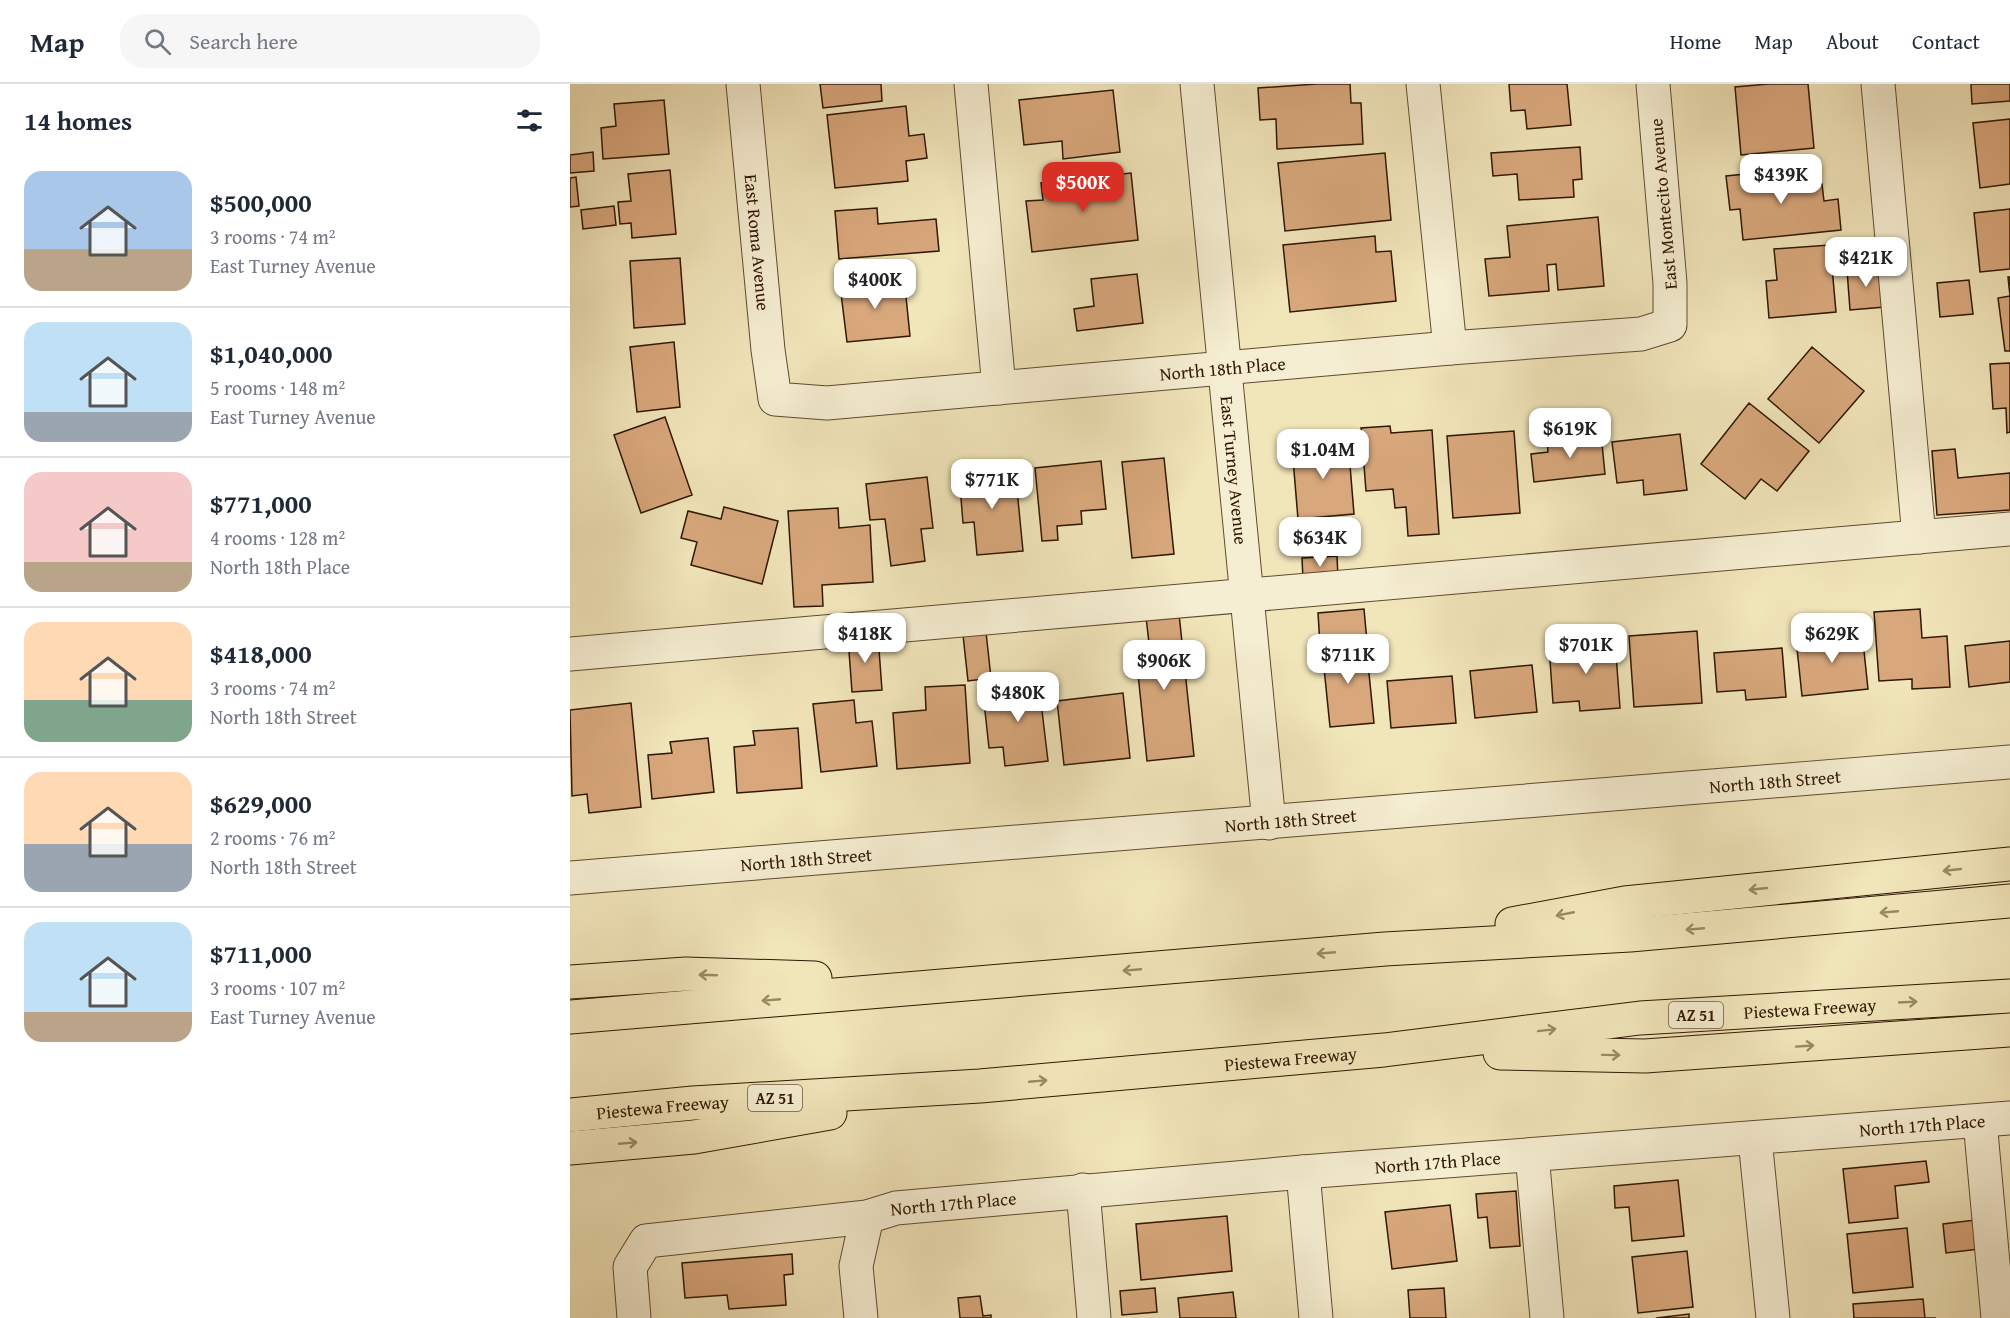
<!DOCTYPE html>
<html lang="en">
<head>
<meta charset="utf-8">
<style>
	:root { --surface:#fff; --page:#f6f6f7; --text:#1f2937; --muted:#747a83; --line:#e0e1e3; --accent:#d93025 }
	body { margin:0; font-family:"Gentium Book Plus",serif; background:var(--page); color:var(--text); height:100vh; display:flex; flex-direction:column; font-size:22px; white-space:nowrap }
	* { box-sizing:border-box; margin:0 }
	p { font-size:20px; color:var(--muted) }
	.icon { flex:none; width:33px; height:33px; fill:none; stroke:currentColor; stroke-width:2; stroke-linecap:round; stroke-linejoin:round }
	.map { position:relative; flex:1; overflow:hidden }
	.sheet { display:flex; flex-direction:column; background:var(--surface); width:570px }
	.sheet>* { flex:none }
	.price { position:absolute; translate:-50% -51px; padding:0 14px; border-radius:12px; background:#fff; color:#222; font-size:20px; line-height:39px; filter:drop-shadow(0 2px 3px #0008) }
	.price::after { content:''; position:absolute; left:50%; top:36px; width:18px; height:14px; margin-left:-9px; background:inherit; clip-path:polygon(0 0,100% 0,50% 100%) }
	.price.selected { background:var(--accent); color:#fff }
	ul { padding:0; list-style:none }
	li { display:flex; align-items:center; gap:18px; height:150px; padding:0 24px }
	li+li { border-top:2px solid var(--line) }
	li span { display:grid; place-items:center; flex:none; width:168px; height:120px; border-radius:18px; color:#555 }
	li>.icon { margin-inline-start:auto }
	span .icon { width:72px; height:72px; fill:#fffc; stroke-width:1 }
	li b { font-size:26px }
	h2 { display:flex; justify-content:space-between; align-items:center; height:72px; padding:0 24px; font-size:26px }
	header { display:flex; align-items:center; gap:36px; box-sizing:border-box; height:84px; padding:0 30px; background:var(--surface); border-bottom:2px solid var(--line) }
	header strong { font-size:28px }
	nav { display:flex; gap:33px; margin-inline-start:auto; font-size:21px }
	.search { width:420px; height:54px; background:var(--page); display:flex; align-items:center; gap:15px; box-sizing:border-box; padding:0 21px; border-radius:24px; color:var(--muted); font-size:22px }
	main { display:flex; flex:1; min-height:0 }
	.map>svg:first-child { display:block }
</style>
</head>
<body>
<header>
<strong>Map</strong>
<div class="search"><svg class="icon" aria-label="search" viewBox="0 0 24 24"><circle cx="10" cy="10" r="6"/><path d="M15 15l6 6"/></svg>Search here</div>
<nav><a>Home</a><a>Map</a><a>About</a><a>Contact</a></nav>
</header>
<main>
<section class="sheet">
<h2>14 homes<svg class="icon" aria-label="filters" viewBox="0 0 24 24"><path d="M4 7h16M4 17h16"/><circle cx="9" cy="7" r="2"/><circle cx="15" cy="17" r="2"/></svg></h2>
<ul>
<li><span style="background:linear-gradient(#a9c7e8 65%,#b9a48a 0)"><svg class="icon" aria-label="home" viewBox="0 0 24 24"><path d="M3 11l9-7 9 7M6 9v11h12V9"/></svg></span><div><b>$500,000</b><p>3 rooms · 74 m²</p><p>East Turney Avenue</p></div></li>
<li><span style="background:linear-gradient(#bfe0f5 75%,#9aa5b1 0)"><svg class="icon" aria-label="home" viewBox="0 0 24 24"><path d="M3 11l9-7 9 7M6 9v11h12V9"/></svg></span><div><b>$1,040,000</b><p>5 rooms · 148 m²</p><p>East Turney Avenue</p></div></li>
<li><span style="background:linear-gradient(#f6c9c9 75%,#b9a48a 0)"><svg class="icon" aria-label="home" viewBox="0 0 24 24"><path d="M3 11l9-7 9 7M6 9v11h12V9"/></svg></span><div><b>$771,000</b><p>4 rooms · 128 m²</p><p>North 18th Place</p></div></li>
<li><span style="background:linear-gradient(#ffd9b3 65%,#7fa58c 0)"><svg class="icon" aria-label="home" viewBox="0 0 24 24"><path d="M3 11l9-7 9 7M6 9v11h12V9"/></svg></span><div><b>$418,000</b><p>3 rooms · 74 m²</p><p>North 18th Street</p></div></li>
<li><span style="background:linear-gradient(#ffd9b3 60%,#9aa5b1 0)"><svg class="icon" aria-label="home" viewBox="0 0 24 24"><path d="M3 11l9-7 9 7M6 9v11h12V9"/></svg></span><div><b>$629,000</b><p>2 rooms · 76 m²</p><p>North 18th Street</p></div></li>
<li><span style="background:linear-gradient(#bfe0f5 75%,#b9a48a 0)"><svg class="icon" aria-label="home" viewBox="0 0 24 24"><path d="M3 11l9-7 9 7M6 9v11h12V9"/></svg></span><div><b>$711,000</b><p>3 rooms · 107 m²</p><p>East Turney Avenue</p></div></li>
</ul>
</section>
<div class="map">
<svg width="1440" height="1234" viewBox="0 0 1440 1234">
	<rect width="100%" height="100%" fill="#f1e5ba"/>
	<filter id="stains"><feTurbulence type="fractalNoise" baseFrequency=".00333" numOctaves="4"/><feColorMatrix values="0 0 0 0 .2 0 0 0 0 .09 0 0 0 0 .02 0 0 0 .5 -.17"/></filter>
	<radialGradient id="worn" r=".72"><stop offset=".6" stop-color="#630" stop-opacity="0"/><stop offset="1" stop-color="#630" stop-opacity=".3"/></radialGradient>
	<!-- building -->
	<path fill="#d8a77c" stroke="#301800" stroke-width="1.5" d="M250 0H311L312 17 253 24Z
		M747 0H780L781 19H791L793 60 707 65 706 35 690 36 688 4Z
		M939 0H997L1001 41 957 45 955 26 941 27Z
		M1198 0H1238L1244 64 1171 71 1165 3Z
		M1401 0H1440V17L1402 20Z
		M543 6 550 68 493 75 492 57 454 61 449 16Z
		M94 16 99 70 33 75 31 44 46 42 44 20Z
		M336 22 339 52 354 50 357 74 336 77 338 97 265 104 257 31Z
		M1440 35V100L1410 104 1403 39Z
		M1010 63 1012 95 1003 96 1004 113 949 116 947 90 923 92 921 69Z
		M23 68 24 87 0 89V71Z
		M815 69 821 136 715 147 708 79Z
		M1236 84 1238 102 1252 100 1254 117 1268 115 1271 146 1173 156 1170 125 1160 126 1156 92Z
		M100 86 106 150 62 154 61 139 50 140 48 118 61 117 58 90Z
		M561 89 568 156 462 168 456 117 473 116 471 99Z
		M6 93 9 122 0 123V94Z
		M44 122 46 141 13 145 11 126Z
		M307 124 308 140 366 135 369 167 269 175 265 127Z
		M1440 125V185L1410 188 1404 129Z
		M1028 133 1034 202 988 206 986 180 977 181 979 207 919 212 915 175 940 173 937 142Z
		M805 152 806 168 821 167 826 217 720 228 713 161Z
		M1260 161 1266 228 1199 234 1196 197 1207 196 1204 165Z
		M110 174 115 240 64 244 60 177Z
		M1312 183 1315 223 1280 226 1277 186Z
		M567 190 573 239 507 247 504 225 524 222 521 195Z
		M334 193 340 252 277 258 270 201Z
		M1438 193H1440V267H1435L1428 214 1440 212Z
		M1399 196 1403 230 1370 233 1367 199Z
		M104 258 110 323 67 328 60 263Z
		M1242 263 1294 307 1249 359 1198 315Z
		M1440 279V348L1437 349 1436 324 1423 325 1420 280Z
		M1179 319 1239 367 1207 407 1191 395 1175 415 1131 380Z
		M95 333 122 411 71 429 44 351Z
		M820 342 821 349 862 346 869 450 838 452 836 423 825 424 823 405 796 407 791 344Z
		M944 347 950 429 883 434 877 352Z
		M1031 350 1035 390 964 398 961 370 978 368 977 356Z
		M1110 350 1117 406 1074 411 1073 396 1047 399 1042 358Z
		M778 357 784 430 728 435 722 363Z
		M1385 365 1388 394 1440 389V426L1367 431 1362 367Z
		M594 374 604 470 562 474 552 378Z
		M531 377 536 425 511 427 512 440 487 442 488 456 472 457 465 384Z
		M445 385 453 467 407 471 404 438 393 439 389 390Z
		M357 393 363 444 351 445 355 477 321 482 315 435 300 436 296 400Z
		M154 423 208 437 192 500 121 481 127 458 111 454 118 427 151 435Z
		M268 424 269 444 300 441 303 498 252 501 253 522 224 523 218 427Z
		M767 472 768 494 733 496 732 474Z
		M794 525 797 558 750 561 748 529Z
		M1350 525 1352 554 1377 552 1380 603 1342 605V595L1309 597 1304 528Z
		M609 530 624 672 577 677 565 561 579 559 576 533Z
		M1127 547 1132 619 1064 623 1059 552Z
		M416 548 421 594 398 597 393 551Z
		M1292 548 1298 605 1232 612 1226 555Z
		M308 552 312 606 282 608 278 554Z
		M1045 557 1050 624 1010 627 1009 617 983 619 979 562Z
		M1440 557V598L1399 603 1395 562Z
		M796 560 804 639 760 643 752 564Z
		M1212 564 1216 613 1176 616 1175 606 1147 608 1144 569Z
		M962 581 967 628 905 634 900 587Z
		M882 592 886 639 821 644 817 597Z
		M468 593 478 677 435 682 433 663 419 664 414 618 432 616 430 598Z
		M395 601 400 679 327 685 323 629 356 626 355 603Z
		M553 609 560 674 494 681 487 617Z
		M284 616 286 639 302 637 307 682 251 688 243 620Z
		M61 619 71 723 19 729 17 710 2 712 0 626Z
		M228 644 232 704 167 709 164 663 185 661 183 647Z
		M138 654 144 708 82 715 78 671 102 669 100 658Z
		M1356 1077 1359 1098 1325 1102 1328 1134 1279 1139 1273 1085Z
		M1108 1096 1114 1152 1062 1157 1059 1123 1045 1124 1044 1102Z
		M946 1107 950 1162 920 1164 917 1133 908 1134 906 1110Z
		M880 1121 887 1177 822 1185 815 1128Z
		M657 1132 662 1187 571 1196 566 1140Z
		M1405 1136 1409 1165 1376 1169 1373 1140Z
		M1337 1144 1343 1203 1283 1209 1277 1150Z
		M1117 1167 1123 1223 1068 1229 1062 1173Z
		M222 1170 223 1190 214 1191 216 1221 159 1225 157 1211 115 1214 112 1179Z
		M585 1204 587 1228 552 1231 550 1207Z
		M874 1204 876 1234H840L838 1206Z
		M663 1208 666 1234H610L608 1214Z
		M410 1212 413 1232 421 1231V1234H390L388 1214Z
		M1353 1215 1355 1234H1366H1284L1283 1220Z
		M1119 1230V1234H1086Z"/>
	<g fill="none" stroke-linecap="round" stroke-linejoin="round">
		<defs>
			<g id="minor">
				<path id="s1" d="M173 0 198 266 205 315 257 319 880 264 1071 250 1100 241V199L1083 0"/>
				<path d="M401 0 429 304"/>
				<path id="s2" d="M627 0 699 739"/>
				<path d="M853 0 880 264"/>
				<path d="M1308 0 1349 453"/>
				<path d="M0 570 1440 445"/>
				<path id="s3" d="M0 794 1440 678"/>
				<path d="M1410 1037 1428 1234"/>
				<path d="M1185 1055 1203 1234"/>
				<path d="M962 1071 977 1234"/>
				<path d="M733 1088 746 1234"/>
				<path d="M513 1106 524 1234"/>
				<path id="s4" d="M64 1234 60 1183 76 1157 297 1133 326 1124 733 1088 1440 1034"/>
				<path d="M291 1234 286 1182 297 1133"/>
			</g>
			<g id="highway">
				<path d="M942 840 1055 819 1440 780"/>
				<path d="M0 898 116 890 245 894"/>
				<path d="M0 933 815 865 1060 851 1440 817"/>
				<path d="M930 969 1075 972 1440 946"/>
				<path id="s5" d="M0 1031 123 1019 410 1002 814 966 1070 934 1440 912"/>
				<path d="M0 1064 124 1053 260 1029"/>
			</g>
		</defs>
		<!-- minor casing -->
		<use href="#minor" stroke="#604b2e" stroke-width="35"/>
		<!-- highway casing -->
		<use href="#highway" stroke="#301800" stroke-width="35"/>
		<!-- minor -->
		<use href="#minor" stroke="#f6eed2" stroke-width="33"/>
		<!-- highway -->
		<use href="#highway" stroke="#f1e5ba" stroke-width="33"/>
	</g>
	<!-- one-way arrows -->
	<defs><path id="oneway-shaft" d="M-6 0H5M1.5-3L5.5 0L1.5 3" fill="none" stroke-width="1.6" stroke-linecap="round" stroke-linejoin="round" transform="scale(1.5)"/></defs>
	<g stroke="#9a8966">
		<use href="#oneway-shaft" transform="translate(1382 786) rotate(174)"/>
		<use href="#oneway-shaft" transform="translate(1188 805) rotate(174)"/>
		<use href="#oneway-shaft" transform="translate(1319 828) rotate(175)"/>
		<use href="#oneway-shaft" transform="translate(995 830) rotate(169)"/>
		<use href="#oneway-shaft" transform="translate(1125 845) rotate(175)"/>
		<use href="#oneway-shaft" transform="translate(756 869) rotate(175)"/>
		<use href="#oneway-shaft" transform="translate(562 886) rotate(175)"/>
		<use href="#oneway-shaft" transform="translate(138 891) rotate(-178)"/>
		<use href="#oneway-shaft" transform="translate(201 916) rotate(175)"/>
		<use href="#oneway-shaft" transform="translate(1338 918) rotate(-3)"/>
		<use href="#oneway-shaft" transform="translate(977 946) rotate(-7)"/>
		<use href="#oneway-shaft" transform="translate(1235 962) rotate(-4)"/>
		<use href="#oneway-shaft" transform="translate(1041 971) rotate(1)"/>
		<use href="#oneway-shaft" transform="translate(468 997) rotate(-5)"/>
		<use href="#oneway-shaft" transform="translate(58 1059) rotate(-5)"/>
	</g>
	<g text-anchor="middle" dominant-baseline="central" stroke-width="6" stroke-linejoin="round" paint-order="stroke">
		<!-- shield labels -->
		<g fill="#f6eed2" stroke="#6b583f" stroke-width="1.5">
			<rect x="1099" y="918" width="54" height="26" rx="4.5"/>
			<rect x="178" y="1001" width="54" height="26" rx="4.5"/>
		</g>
		<g font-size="16" font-weight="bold" fill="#301800">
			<text x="1126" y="931">AZ 51</text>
			<text x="205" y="1014">AZ 51</text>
		</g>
		<!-- street labels -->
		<g font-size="18" fill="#301800" stroke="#f6eed2">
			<text transform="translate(1093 120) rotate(-95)">East Montecito Avenue</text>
			<text stroke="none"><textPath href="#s1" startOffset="159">East Roma Avenue</textPath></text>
			<text stroke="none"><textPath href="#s1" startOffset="766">North 18th Place</textPath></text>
			<text stroke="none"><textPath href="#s2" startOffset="388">East Turney Avenue</textPath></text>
			<text stroke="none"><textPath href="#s3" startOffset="1209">North 18th Street</textPath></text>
			<text stroke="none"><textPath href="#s3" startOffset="723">North 18th Street</textPath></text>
			<text stroke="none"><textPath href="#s3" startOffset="237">North 18th Street</textPath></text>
			<text stroke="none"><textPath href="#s5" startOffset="1245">Piestewa Freeway</textPath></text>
			<text stroke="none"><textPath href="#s5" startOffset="723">Piestewa Freeway</textPath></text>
			<text stroke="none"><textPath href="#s5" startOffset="93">Piestewa Freeway</textPath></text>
			<text stroke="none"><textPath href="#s4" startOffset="1364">North 17th Place</textPath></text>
			<text stroke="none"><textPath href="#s4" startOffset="878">North 17th Place</textPath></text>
			<text stroke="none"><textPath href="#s4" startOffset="392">North 17th Place</textPath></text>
		</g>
	</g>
	<rect width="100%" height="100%" filter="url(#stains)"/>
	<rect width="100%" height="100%" fill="url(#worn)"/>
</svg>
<b class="price" style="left:1211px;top:121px">$439K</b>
<b class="price selected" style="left:513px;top:129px">$500K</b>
<b class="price" style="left:1296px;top:204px">$421K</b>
<b class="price" style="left:305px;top:226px">$400K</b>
<b class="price" style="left:1000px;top:375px">$619K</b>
<b class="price" style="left:753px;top:396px">$1.04M</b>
<b class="price" style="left:422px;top:426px">$771K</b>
<b class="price" style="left:750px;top:484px">$634K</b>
<b class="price" style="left:295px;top:580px">$418K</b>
<b class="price" style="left:1262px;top:580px">$629K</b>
<b class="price" style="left:1016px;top:591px">$701K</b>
<b class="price" style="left:778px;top:601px">$711K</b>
<b class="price" style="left:594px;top:607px">$906K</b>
<b class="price" style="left:448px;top:639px">$480K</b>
</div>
</main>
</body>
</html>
